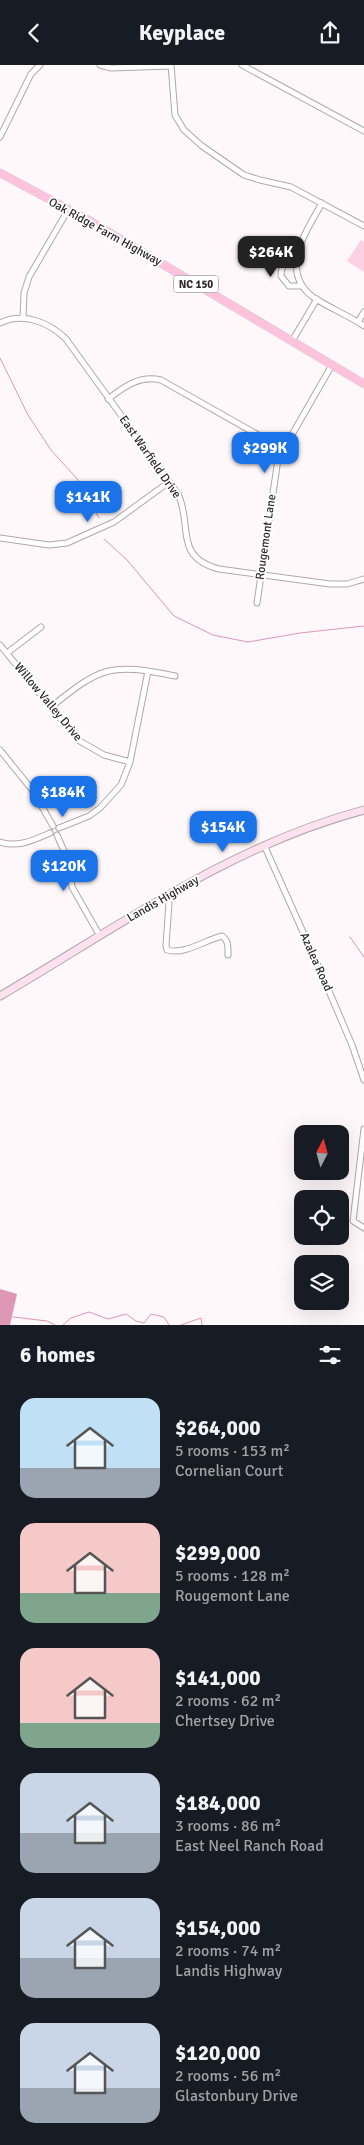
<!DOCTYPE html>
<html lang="en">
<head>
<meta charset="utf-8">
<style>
	:root { --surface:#171b24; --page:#242831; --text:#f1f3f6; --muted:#9ea1a6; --accent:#1a73e8 }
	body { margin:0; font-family:Signika,sans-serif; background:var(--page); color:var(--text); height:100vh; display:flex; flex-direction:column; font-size:19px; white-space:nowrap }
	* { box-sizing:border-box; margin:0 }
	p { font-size:16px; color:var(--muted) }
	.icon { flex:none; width:28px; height:28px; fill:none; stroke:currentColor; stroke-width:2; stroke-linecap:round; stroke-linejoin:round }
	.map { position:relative; height:1260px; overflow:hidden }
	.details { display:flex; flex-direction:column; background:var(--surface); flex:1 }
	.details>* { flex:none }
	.needle { width:32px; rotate:6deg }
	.fabs { position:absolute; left:294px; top:1060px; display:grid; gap:10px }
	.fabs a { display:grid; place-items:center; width:55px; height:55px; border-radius:10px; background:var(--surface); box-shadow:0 5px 20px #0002; font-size:25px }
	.price { position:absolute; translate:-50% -42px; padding:0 11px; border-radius:10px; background:var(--accent); color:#fff; font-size:16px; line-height:32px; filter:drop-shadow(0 1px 2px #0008) }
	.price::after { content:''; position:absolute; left:50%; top:30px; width:15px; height:11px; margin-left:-8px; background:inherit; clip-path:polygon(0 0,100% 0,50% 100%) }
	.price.active { background:#222; color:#fff }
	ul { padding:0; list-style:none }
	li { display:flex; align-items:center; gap:15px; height:125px; padding:0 20px }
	li span { display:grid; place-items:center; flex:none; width:140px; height:100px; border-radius:15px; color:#555 }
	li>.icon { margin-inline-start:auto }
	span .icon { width:60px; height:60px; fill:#fffc; stroke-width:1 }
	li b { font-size:21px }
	h2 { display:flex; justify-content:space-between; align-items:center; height:60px; padding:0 20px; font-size:21px }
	header { display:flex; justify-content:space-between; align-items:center; height:65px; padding:0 20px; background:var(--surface); font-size:22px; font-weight:800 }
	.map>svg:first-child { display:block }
</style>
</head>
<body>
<header><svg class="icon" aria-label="back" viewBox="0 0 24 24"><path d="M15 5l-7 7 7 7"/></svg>Keyplace<svg class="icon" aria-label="share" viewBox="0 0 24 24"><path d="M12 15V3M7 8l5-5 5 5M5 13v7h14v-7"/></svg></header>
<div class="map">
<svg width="364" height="1260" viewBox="0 0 364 1260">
	<rect width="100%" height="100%" fill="#fef8fa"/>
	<!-- green -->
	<path fill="#fcd1e2" d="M361 175 364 177V207L347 196Z"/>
	<!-- water -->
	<path fill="#df97b6" d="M0 1224 17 1229 10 1260H0Z"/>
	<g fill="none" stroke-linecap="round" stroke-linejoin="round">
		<!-- stream -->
		<path stroke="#df97b6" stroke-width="1" d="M0 293 28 350 51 385 78 415 99 453
			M104 474 127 495 174 551 213 570 248 577 300 568 364 561
			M350 872 364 892
			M13 1252 47 1256 55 1260
			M63 1260 71 1253 89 1247 108 1254 126 1249 136 1256 144 1258 151 1249 164 1252 169 1260
			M181 1260 201 1253 202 1260"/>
		<defs>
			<path id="minor" d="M100 0 111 3 171 1
				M171 0 175 50 184 65 202 81 244 110 260 115 291 122 364 161
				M242 0 364 66
				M0 72 31 9 40 0
				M322 138C307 165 278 206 313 232 329 243 348 250 364 261
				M297 195C286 196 281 200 281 211L289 221H302
				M23 253 24 228 29 212 68 145
				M358 257 364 247
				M0 258C23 247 49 257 66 274L178 429C193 460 173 492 219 504L330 519H347L364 514
				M292 276 317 234
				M108 334C125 321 140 310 161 315L283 384
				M0 473 49 480 67 478 114 457 169 417
				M257 538 278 394 332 300
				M0 580 78 675 104 690 130 697
				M7 588 41 562
				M51 642C102 601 110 598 175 611
				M0 685 33 726 53 761
				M59 763 89 751 100 743 121 720 130 697 148 606
				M57 770 68 795 72 822 100 871
				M0 777C18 783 34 775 50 768
				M264 780 320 905 352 980 364 1015
				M165 832 169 838 166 880 167 885C185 890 205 875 222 871 229 876 228 882 228 890
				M364 1064 353 1156 364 1163"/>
			<path id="secondary" d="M0 931C118 862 231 780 364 745"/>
			<path id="primary" d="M0 108 90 156 364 319"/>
		</defs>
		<!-- minor casing -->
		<use href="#minor" stroke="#afa8ab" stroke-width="7"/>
		<!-- secondary casing -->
		<use href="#secondary" stroke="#afa8ab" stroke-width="9"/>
		<!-- primary casing -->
		<use href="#primary" stroke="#d5d4d5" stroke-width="9"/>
		<!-- minor -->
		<use href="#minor" stroke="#fff" stroke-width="5"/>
		<!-- secondary -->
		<use href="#secondary" stroke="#fee1ee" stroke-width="7"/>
		<!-- primary -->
		<use href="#primary" stroke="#fdc3dd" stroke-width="8"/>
	</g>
	<g text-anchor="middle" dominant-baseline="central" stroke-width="4" stroke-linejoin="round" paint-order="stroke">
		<!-- shield labels -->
		<rect fill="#fff" stroke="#6c6a6b" stroke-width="1" x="173.5" y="210.5" width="45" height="17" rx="4"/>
		<g font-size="11" font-weight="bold" fill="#2d2a2c">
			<text x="196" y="219">NC 150</text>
		</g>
		<!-- street labels -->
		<g font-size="12" fill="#2d2a2c" stroke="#fff">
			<text transform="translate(105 167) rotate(29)">Oak Ridge Farm Highway</text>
			<text transform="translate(150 392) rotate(55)">East Warfield Drive</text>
			<text transform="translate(266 472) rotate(-82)">Rougemont Lane</text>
			<text transform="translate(48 637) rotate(50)">Willow Valley Drive</text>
			<text transform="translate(163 834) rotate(-30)">Landis Highway</text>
			<text transform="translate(316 897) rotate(66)">Azalea Road</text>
		</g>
	</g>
</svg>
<div class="fabs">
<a><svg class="needle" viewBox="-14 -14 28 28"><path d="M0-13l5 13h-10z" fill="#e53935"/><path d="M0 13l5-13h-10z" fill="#9ea1a6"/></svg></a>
<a><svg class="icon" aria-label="locate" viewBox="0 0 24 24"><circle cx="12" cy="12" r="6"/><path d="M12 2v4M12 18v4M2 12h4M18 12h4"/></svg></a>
<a><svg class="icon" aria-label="layers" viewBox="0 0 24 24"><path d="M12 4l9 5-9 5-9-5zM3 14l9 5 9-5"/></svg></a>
</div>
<b class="price active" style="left:271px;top:213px">$264K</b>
<b class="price" style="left:265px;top:409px">$299K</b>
<b class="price" style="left:88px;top:458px">$141K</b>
<b class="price" style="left:63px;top:753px">$184K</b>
<b class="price" style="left:223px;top:788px">$154K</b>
<b class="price" style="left:64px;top:827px">$120K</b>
</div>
<section class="details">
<h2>6 homes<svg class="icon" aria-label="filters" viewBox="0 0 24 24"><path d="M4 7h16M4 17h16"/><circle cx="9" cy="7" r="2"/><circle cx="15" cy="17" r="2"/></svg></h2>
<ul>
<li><span style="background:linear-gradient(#bfe0f5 70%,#9aa5b1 0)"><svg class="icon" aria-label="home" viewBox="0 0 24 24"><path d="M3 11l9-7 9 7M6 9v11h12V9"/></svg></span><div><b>$264,000</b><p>5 rooms · 153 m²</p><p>Cornelian Court</p></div></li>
<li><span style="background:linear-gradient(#f6c9c9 70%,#7fa58c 0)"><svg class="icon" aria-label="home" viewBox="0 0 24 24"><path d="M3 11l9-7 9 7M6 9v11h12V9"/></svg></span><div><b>$299,000</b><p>5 rooms · 128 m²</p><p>Rougemont Lane</p></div></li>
<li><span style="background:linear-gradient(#f6c9c9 75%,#7fa58c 0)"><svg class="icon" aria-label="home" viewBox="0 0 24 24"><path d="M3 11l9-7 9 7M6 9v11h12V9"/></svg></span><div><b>$141,000</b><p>2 rooms · 62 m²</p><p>Chertsey Drive</p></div></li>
<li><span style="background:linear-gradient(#c9d6e8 60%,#9aa5b1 0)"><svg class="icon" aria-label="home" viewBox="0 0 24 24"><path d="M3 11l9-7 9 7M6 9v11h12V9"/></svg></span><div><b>$184,000</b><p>3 rooms · 86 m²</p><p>East Neel Ranch Road</p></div></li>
<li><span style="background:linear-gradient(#c9d6e8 60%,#9aa5b1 0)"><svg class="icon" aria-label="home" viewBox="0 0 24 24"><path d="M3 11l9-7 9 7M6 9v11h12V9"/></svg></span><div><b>$154,000</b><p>2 rooms · 74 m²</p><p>Landis Highway</p></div></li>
<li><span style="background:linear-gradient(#c9d6e8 65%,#9aa5b1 0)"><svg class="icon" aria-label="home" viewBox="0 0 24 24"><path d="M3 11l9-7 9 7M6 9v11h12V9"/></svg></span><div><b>$120,000</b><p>2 rooms · 56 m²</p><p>Glastonbury Drive</p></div></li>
</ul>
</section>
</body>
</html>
